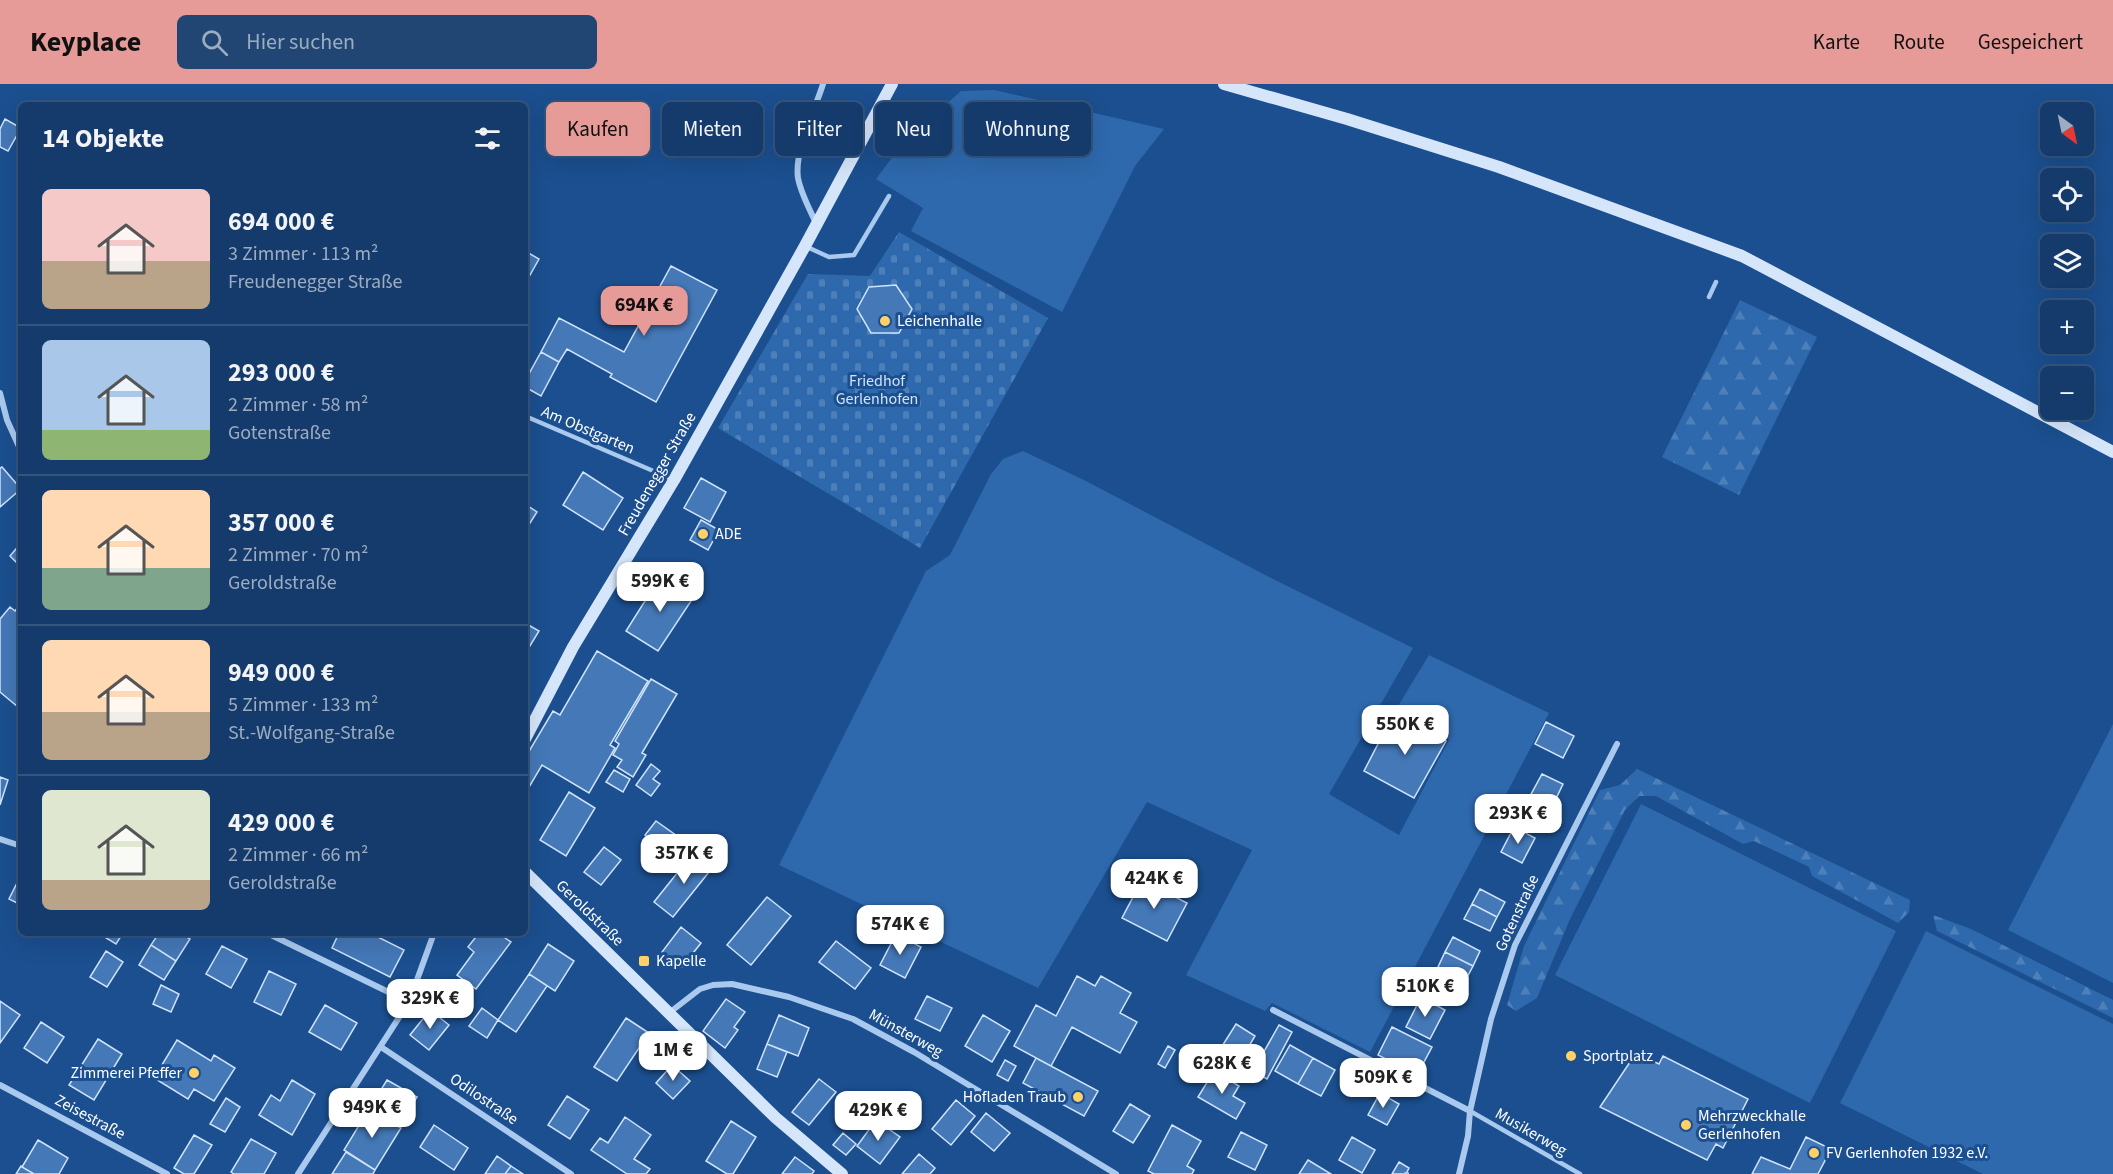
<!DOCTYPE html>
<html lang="de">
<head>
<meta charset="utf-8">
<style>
	:root { --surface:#143b6b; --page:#214673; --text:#f1f3f6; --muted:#9dadc1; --line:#33557e; --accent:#e69b98 }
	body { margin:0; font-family:"Source Sans 3",sans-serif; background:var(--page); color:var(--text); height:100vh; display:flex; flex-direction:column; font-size:22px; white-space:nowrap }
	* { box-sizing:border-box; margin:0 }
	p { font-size:20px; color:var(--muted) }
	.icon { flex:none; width:33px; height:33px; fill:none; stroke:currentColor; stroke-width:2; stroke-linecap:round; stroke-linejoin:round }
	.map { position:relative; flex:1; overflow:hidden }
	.details { position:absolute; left:18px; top:18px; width:510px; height:834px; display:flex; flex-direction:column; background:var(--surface); border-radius:9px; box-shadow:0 6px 24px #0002,0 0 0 2px var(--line) }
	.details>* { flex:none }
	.hud { position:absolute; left:546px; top:18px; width:570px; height:54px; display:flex; gap:12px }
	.needle { width:39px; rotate:147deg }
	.buttons { position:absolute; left:2040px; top:18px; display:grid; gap:12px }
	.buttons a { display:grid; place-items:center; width:54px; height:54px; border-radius:9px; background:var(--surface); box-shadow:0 6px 24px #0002,0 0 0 2px var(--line); font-size:30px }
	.price { position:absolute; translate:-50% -51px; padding:0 14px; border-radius:12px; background:#fff; color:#222; font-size:20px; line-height:39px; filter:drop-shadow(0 2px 3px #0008) }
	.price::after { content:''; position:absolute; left:50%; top:36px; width:18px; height:14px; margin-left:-9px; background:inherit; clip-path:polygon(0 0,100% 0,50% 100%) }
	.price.active { background:var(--accent); color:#111 }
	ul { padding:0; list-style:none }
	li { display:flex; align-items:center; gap:18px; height:150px; padding:0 24px }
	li+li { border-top:2px solid var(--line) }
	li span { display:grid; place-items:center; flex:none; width:168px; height:120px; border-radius:9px; color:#555 }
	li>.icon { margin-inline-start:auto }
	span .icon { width:72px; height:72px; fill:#fffc; stroke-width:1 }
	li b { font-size:26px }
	h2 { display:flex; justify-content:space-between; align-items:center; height:72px; padding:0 24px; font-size:26px }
	.tag { padding:0 21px; border-radius:9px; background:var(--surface); box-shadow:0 6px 24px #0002,0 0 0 2px var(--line); font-size:21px; line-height:54px }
	.tag.active { background:var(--accent); color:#111 }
	header { display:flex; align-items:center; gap:36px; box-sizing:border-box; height:84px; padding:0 30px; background:var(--accent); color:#111 }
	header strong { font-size:28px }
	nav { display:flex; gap:33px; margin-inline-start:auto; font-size:21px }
	.search { width:420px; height:54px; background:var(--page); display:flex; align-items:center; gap:15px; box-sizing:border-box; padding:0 21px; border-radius:9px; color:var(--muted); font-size:22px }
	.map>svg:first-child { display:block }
</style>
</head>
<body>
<header>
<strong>Keyplace</strong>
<div class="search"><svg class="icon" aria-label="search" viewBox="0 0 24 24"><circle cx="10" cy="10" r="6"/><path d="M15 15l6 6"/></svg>Hier suchen</div>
<nav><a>Karte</a><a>Route</a><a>Gespeichert</a></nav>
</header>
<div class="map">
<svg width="2113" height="1090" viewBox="0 0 2113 1090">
	<defs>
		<pattern id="forest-firs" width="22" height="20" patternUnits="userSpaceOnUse" patternTransform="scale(1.5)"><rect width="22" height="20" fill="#2e69ad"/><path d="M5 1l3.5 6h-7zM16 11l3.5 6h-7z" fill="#4d80b9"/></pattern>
		<pattern id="cemetery-stones" width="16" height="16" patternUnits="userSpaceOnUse" patternTransform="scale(1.5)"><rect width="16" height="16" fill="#2e69ad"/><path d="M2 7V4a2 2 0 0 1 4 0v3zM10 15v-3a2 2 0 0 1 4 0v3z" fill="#4d80b9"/></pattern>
	</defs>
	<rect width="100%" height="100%" fill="#1b4f8f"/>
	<!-- grass -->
	<path fill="#2e69ad" d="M994 6 1164 45 1135 82 1062 228 911 147 923 124 876 95 905 56 961 7Z
		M1023 367 1086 397 1271 494 1413 564 1329 710 1399 751 1449 656 1395 627 1429 571 1549 629 1370 968 1272 919 1265 927 1186 891 1252 766 1147 718 1038 904 779 781 926 487 950 471 991 390 1003 375Z
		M2113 640V899L2008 846Z
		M1641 720 1896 847 1810 1019 1555 891Z
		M1926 847 2113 940V1090H1983L1840 1019Z"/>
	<!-- forest -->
	<path fill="url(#forest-firs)" d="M1740 216 1817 253 1739 411 1662 373Z
		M1637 685 1910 816 1909 828 1898 839 1812 792 1809 783 1754 757 1743 760 1656 712H1639L1625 726 1570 835 1537 914 1516 927 1507 921 1524 862 1600 706 1620 701Z
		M1933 831 1971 845 2113 916V934L1937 847Z"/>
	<!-- cemetery -->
	<path fill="url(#cemetery-stones)" d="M899 148 1048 234 920 464 718 344 808 190 870 192Z"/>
	<!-- building -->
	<path fill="#4478b7" stroke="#cfe3fa" stroke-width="1.5" d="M5 35 21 44 8 67 0 63V45Z
		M525 167 539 175 525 200Z
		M671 182 717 206 656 318 610 293 612 290 567 265 559 278 541 268 559 234 624 268Z
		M896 201 912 225 899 249H871L857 225 869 203Z
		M541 268 559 278 541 312 525 303V297Z
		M2 383 21 405 0 423V384Z
		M583 388 623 414 603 446 563 421Z
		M701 394 726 408 710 438 684 424Z
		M525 420 537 428 525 447Z
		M701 436 719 446 708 466 690 456Z
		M21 459V483L10 472Z
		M662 490 695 511 658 567 626 547Z
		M21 519V619L18 623 0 608V535L10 523 15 527Z
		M525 539 539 547 525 570Z
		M597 567 648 597 610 661 615 664 589 709 542 681 525 710V674L553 627 560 631Z
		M651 595 677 610 642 669 646 671 633 693 617 683 622 676 613 671 619 660 615 657Z
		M1394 629 1446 657 1414 714 1364 687Z
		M1546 638 1574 652 1563 674 1535 660Z
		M651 680 660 687 653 695 660 700 651 712 636 701Z
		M614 686 630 695 623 708 606 698Z
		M1542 690 1563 700 1551 725 1529 714Z
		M0 693 8 696 0 721Z
		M569 708 595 724 566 772 540 756Z
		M656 737 677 752 666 766 645 751Z
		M1514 743 1535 754 1522 779 1501 768Z
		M604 763 621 776 601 801 584 788Z
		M694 768 713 783 673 833 654 818Z
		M21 791V821L9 815Z
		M1142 796 1187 819 1167 857 1122 834Z
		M1480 805 1505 818 1497 833 1472 820Z
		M767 813 791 832 751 881 727 861Z
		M1472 820 1497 833 1490 847 1464 835Z
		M681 843 701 859 682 883 662 868Z
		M98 849H123L116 860Z
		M159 849H180L190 855 176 877 151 861Z
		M339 849H370L404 866 390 893 332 864Z
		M479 849H498L511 858 476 905 457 891 474 868 468 863Z
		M896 850 921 863 905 894 880 881Z
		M1453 853 1480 867 1473 882 1445 868Z
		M836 857 871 884 855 905 819 878Z
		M548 860 574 877 555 907 529 890Z
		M151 861 176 877 164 896 139 881Z
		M222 862 247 875 231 904 206 890Z
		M106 867 123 878 107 903 90 893Z
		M1445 868 1473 882 1465 897 1438 883Z
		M269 887 296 900 281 931 254 918Z
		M529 890 547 902 516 948 498 936Z
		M1077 892 1095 902 1101 892 1131 909 1120 929 1137 938 1120 969 1072 943 1051 982 1014 962 1036 921 1056 932Z
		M161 901 179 910 171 928 153 920Z
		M927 912 952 924 940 947 915 935Z
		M1421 913 1445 926 1430 955 1406 943Z
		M726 915 745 928 734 943 738 946 725 964 703 947Z
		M0 917 20 931 0 959Z
		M325 921 357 939 341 966 309 948Z
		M482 924 498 936 487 954 469 942Z
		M430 926 449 941 429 966 410 951Z
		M779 931 809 944 798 972 767 960Z
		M983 931 1010 947 992 978 965 962Z
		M626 934 649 949 617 997 594 983Z
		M41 938 64 953 47 979 24 964Z
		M1236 940 1255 952 1239 979 1219 967Z
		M1279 941 1292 948 1267 995 1253 987Z
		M1392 943 1432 963 1417 991 1378 971Z
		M98 955 122 970 94 1016 69 1001Z
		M177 956 211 977 214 971 235 984 214 1017 194 1005 188 1015 154 994Z
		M767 960 787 968 777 993 757 985Z
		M1290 961 1313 974 1298 1000 1275 987Z
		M1168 962 1175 966 1165 984 1158 980Z
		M1636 969 1659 980 1663 972 1748 1015 1723 1064 1716 1060 1707 1076 1600 1023Z
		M1036 974 1098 1007 1084 1032 1023 999Z
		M1313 974 1335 986 1321 1012 1298 1000Z
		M1005 976 1016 982 1008 997 997 991Z
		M672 981 690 997 673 1015 656 999Z
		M1214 987 1239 1002 1233 1012 1245 1019 1236 1035 1198 1013Z
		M819 995 836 1008 809 1041 792 1028Z
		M292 996 315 1010 292 1051 259 1031 271 1011 280 1017Z
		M387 996 417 1013 399 1042 369 1025Z
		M1380 1009 1399 1020 1387 1041 1368 1031Z
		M567 1012 589 1026 570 1055 548 1041Z
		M226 1014 240 1023 225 1048 210 1040Z
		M956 1016 975 1032 951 1061 932 1045Z
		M1130 1020 1150 1032 1133 1059 1113 1047Z
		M369 1025 401 1044 375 1086 344 1066Z
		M986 1029 1010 1049 994 1067 971 1048Z
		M625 1033 651 1051 634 1075 650 1085 646 1090H627L591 1066 600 1054 608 1059Z
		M876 1036 900 1053 880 1080 857 1062Z
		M731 1037 756 1053 733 1090H727L706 1077Z
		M434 1041 468 1064 454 1086 420 1063Z
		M1172 1041 1201 1057 1187 1082 1194 1086 1192 1090H1154L1148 1087Z
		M1241 1048 1267 1061 1255 1086 1228 1073Z
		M843 1049 856 1060 846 1071 833 1061Z
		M194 1051 212 1061 194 1090H184L174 1084Z
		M1352 1053 1375 1066 1362 1089 1339 1076Z
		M1806 1053 1831 1065 1818 1090H1752L1761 1073 1790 1085Z
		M251 1055 276 1069 264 1090H234L231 1088Z
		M38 1056 68 1074 59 1090H34L22 1083Z
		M346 1068 375 1086 373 1090H332Z
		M919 1070 935 1084 930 1090H902Z
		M497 1072 511 1082 505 1090H485Z
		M795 1073 814 1087 812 1090H782Z
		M1308 1076 1331 1090H1299Z
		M1399 1078 1409 1084 1406 1090H1392Z
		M21 1082 22 1083 34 1090H16Z
		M511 1082 523 1090H505Z"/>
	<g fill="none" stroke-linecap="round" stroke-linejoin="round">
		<!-- lane -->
		<path stroke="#a9c9ee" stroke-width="4.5" d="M805 162 829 173 854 171 889 112
			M1709 213 1716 198
			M525 332 672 395
			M1470 1027 1580 1090
			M1406 1090H1407"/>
		<!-- street -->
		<path stroke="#a9c9ee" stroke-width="6" d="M817 141C810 126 801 110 798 94 794 67 815 26 823 0
			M0 309 7 336 21 367
			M0 755 21 762
			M267 849 409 918
			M1273 926 1470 1027
			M669 929 700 905 713 901 732 900 789 913 853 935 914 968 1116 1090
			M381 963 571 1090
			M0 1001 167 1090
			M298 1090 409 918 434 849
			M1459 1090 1468 1052 1470 1027 1491 935 1515 861 1617 660"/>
		<!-- secondary -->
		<path stroke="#d6e6fa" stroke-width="12" d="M1224 0 1347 35 1499 83 1742 172 2113 368
			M525 655 573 563 674 396 805 162 892 0
			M525 788 776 1034 842 1090"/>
	</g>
	<!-- markers -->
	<g fill="#ffd166" stroke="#1b4f8f" stroke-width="2">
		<circle cx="885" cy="237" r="6"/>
		<circle cx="703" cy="450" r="6"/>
		<rect x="638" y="871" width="12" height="12" rx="3"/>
		<circle cx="1571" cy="972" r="6"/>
		<circle cx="194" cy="989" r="6"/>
		<circle cx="1078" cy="1013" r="6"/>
		<circle cx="1686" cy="1041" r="6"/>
		<circle cx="1814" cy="1069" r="6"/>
	</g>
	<g text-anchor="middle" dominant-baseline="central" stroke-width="6" stroke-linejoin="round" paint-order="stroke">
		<!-- poi labels -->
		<g font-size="16" fill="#fff" stroke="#1b4f8f" text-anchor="start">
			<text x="897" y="237">Leichenhalle</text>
			<text x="715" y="450">ADE</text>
			<text x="656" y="877">Kapelle</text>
			<text x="1583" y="972">Sportplatz</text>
			<text x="182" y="989" text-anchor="end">Zimmerei Pfeffer</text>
			<text x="1066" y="1013" text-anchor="end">Hofladen Traub</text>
			<text x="1698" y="1032">Mehrzweckhalle<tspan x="1698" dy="18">Gerlenhofen</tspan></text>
			<text x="1826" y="1069">FV Gerlenhofen 1932 e.V.</text>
		</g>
		<!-- park labels -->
		<g font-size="16" fill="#cfe3fa" stroke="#1b4f8f">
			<text x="877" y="297">Friedhof<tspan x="877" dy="18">Gerlenhofen</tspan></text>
		</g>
		<!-- street labels -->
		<g font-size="16" fill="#fff" stroke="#1b4f8f">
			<text transform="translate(588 346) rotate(23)">Am Obstgarten</text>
			<text transform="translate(657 390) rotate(-60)">Freudenegger Straße</text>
			<text transform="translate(590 829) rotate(44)">Geroldstraße</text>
			<text transform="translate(1517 829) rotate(-65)">Gotenstraße</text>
			<text transform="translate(906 949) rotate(29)">Münsterweg</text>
			<text transform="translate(484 1015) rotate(34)">Odilostraße</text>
			<text transform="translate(90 1033) rotate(28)">Zeisestraße</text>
			<text transform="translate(1531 1048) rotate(30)">Musikerweg</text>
		</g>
	</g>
</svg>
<div class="buttons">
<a><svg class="needle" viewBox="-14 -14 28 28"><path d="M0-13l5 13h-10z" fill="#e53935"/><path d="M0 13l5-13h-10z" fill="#9dadc1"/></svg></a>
<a><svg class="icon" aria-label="locate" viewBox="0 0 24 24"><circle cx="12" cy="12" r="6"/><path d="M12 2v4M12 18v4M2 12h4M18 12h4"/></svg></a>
<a><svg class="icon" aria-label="layers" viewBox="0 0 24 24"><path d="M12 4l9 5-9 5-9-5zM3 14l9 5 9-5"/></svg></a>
<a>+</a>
<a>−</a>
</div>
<b class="price active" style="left:644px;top:253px">694K €</b>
<b class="price" style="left:660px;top:529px">599K €</b>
<b class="price" style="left:1405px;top:672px">550K €</b>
<b class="price" style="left:1518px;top:761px">293K €</b>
<b class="price" style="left:684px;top:801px">357K €</b>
<b class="price" style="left:1154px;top:826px">424K €</b>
<b class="price" style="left:900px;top:872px">574K €</b>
<b class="price" style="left:1425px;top:934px">510K €</b>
<b class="price" style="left:430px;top:946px">329K €</b>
<b class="price" style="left:673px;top:998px">1M €</b>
<b class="price" style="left:1222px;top:1011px">628K €</b>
<b class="price" style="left:1383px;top:1025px">509K €</b>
<b class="price" style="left:372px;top:1055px">949K €</b>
<b class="price" style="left:878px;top:1058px">429K €</b>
<div class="hud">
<a class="tag active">Kaufen</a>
<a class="tag">Mieten</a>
<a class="tag">Filter</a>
<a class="tag">Neu</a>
<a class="tag">Wohnung</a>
</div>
<section class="details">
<h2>14 Objekte<svg class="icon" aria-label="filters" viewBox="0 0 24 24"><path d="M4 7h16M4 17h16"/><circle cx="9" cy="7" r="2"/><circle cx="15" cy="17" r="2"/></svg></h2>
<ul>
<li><span style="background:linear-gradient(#f6c9c9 60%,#b9a48a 0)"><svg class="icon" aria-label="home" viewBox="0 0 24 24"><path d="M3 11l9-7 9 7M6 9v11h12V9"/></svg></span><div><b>694 000 €</b><p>3 Zimmer · 113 m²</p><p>Freudenegger Straße</p></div></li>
<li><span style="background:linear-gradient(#a9c7e8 75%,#8fb573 0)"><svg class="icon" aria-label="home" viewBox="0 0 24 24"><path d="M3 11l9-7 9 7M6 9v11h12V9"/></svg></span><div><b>293 000 €</b><p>2 Zimmer · 58 m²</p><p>Gotenstraße</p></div></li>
<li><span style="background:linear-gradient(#ffd9b3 65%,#7fa58c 0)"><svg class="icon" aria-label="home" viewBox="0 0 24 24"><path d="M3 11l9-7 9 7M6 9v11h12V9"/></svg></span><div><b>357 000 €</b><p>2 Zimmer · 70 m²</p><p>Geroldstraße</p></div></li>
<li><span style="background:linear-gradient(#ffd9b3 60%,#b9a48a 0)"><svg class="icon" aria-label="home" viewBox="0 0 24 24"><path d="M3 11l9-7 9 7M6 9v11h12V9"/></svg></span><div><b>949 000 €</b><p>5 Zimmer · 133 m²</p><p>St.-Wolfgang-Straße</p></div></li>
<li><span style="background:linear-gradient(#dfe7d0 75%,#b9a48a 0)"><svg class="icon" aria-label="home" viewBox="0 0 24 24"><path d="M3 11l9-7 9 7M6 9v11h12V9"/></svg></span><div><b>429 000 €</b><p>2 Zimmer · 66 m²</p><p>Geroldstraße</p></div></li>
</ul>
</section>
</div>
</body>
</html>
